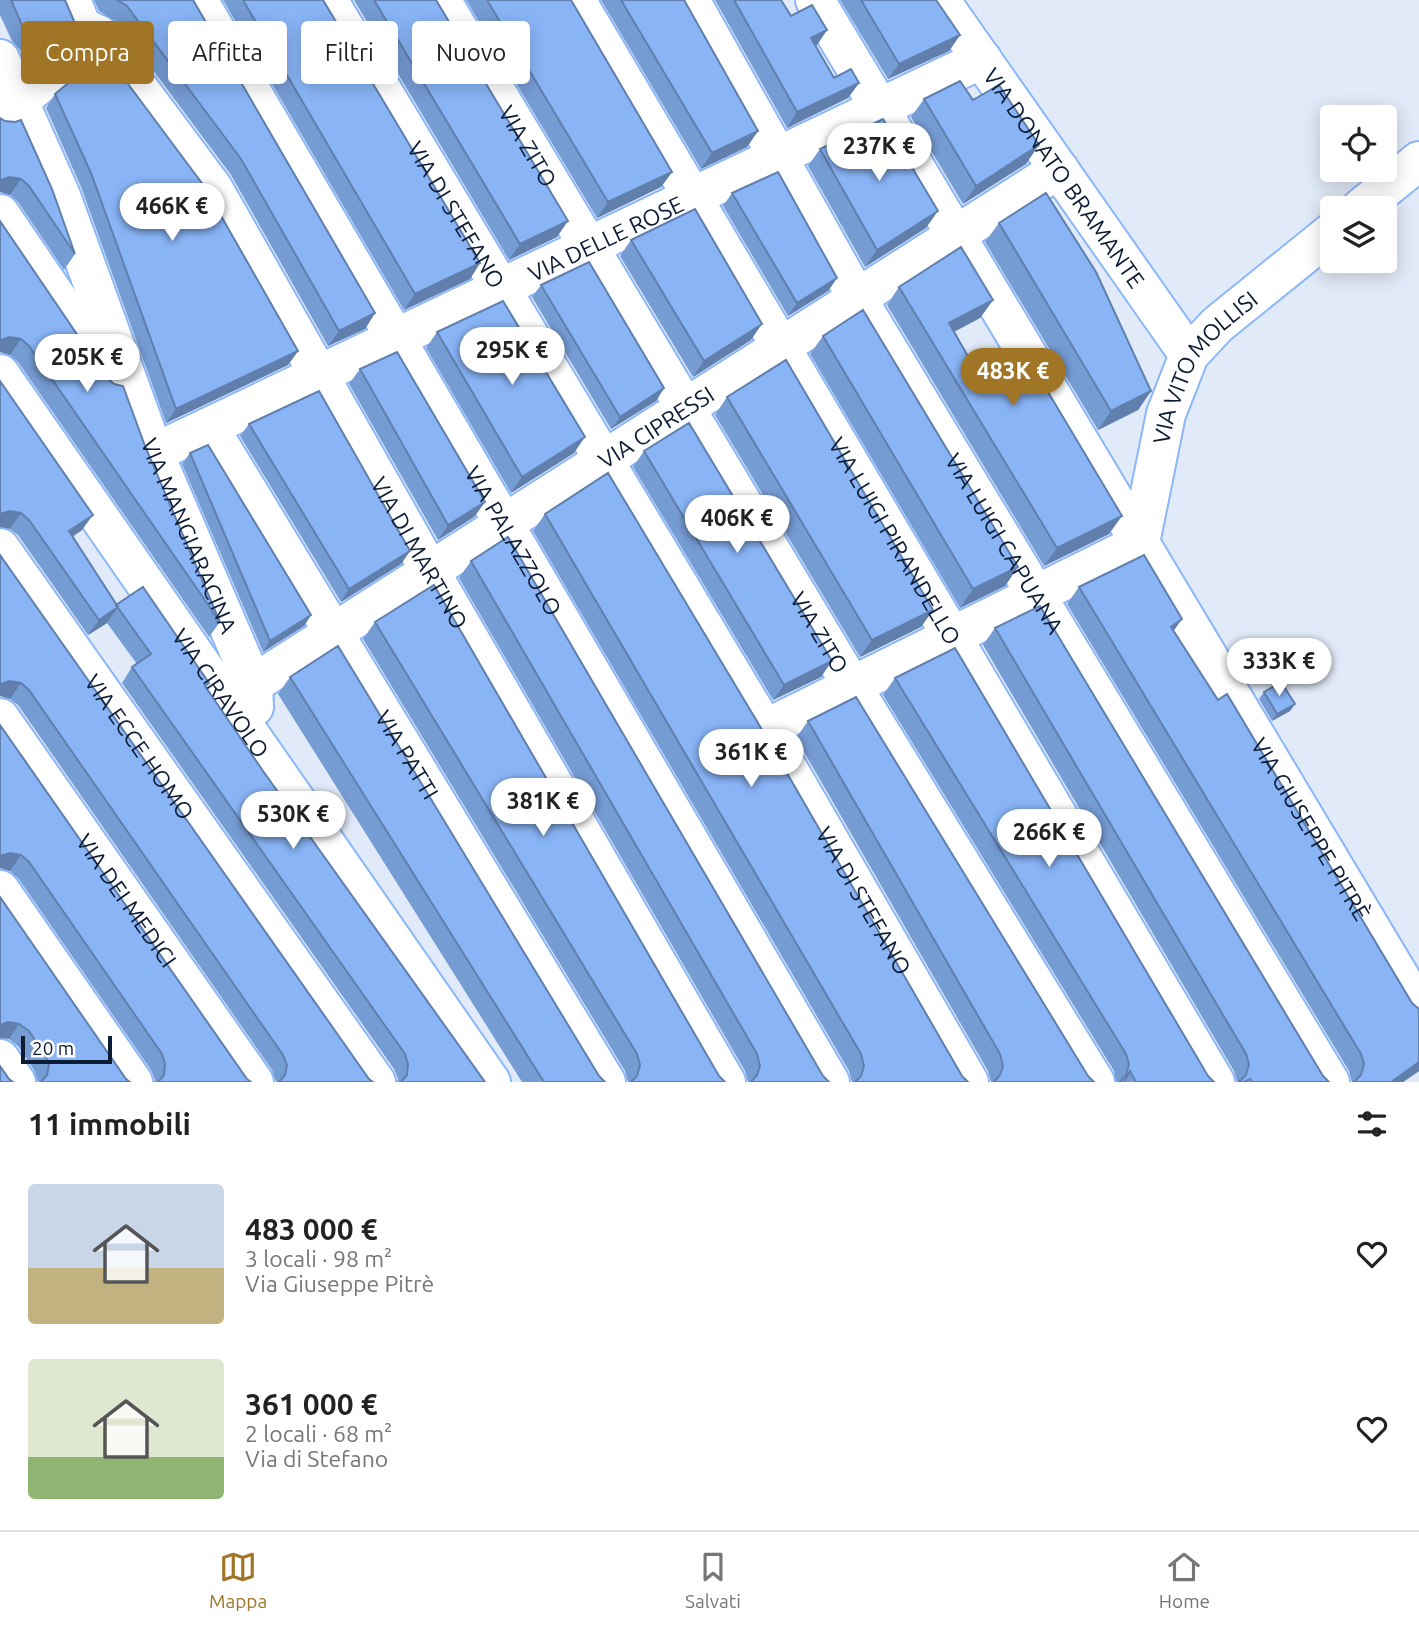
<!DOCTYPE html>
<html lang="it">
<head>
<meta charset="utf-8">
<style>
	:root { --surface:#fff; --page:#f2f2f2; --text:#222; --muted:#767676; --line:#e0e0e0; --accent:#a07525 }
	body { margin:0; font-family:Ubuntu,sans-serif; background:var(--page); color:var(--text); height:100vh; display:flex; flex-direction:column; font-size:26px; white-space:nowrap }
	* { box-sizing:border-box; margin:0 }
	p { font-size:23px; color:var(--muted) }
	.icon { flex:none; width:38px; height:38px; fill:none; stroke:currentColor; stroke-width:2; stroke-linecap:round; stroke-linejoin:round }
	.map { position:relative; height:1082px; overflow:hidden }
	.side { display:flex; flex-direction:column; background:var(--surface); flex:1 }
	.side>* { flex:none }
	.banner { position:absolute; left:21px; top:21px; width:700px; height:63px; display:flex; gap:14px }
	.tools { position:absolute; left:1320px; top:105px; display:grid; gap:14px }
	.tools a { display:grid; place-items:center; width:77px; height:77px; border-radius:7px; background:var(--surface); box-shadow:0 4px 18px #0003; font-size:35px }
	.scale { position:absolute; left:21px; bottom:18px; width:91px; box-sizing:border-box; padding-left:7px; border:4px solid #0c1c35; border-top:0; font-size:19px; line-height:24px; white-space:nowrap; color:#0c1c35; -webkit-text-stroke:5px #fff; paint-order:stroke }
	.price { position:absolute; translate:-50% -60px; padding:0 16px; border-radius:24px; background:#fff; color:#222; font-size:23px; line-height:46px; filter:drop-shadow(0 2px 4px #0008) }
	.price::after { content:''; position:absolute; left:50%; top:42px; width:21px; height:16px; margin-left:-10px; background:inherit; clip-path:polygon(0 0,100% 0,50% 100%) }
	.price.active { background:var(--accent); color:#fff }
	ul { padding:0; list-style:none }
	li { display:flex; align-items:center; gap:21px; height:175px; padding:0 28px }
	li span { display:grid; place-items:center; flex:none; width:196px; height:140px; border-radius:7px; color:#555 }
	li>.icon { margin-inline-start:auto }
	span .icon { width:84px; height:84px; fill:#fffc; stroke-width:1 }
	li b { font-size:30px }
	h2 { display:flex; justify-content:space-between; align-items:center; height:84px; padding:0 28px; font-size:30px }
	.chip { padding:0 24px; border-radius:7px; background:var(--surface); box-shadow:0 4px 18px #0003; font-size:24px; line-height:63px }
	.chip.active { background:var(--accent); color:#fff }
	.dock { display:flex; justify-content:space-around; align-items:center; height:98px; border-top:2px solid var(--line); background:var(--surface); font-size:19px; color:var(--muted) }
	.dock a { display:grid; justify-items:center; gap:4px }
	.dock .active { color:var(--accent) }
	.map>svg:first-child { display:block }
</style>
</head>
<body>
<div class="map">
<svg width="1419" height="1082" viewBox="0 0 1419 1082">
	<rect width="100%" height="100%" fill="#e1eaf8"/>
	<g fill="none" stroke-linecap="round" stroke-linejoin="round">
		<defs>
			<g id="minor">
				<path id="s1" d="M71 0 82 27 99 35 213 188 430 571 726 1082"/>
				<path id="s2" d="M198 0 830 1082"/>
				<path id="s3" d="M328 0 765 729 969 1082"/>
				<path id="s4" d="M441 0 852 686 1095 1082"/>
				<path id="s5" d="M576 0 1215 1082"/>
				<path id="s6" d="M690 0 857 298 1330 1082"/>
				<path id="s7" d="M815 0 1419 1009"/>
				<path id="s8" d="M940 0 1189 355"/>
				<path id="s9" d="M0 59 61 196 154 453 253 684 254 707"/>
				<path d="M1 116 99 35"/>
				<path d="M1361 208 1419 161"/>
				<path d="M0 214 113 380"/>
				<path id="s10" d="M0 374 491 1082"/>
				<path id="s11" d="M209 427 606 1082"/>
				<path id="s12" d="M154 453 982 59"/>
				<path id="s13" d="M0 548 376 1082"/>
				<path id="s14" d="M253 684 1059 169"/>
				<path id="s15" d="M0 718 254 1082"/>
				<path id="s16" d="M765 729 1140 543 1166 414 1189 355 1217 325 1332 232"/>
				<path d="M0 890 133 1082"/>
				<path d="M0 1059 16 1082"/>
			</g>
		</defs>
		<!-- minor casing -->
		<use href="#minor" stroke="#8bb7fa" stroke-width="42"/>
		<!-- minor -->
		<use href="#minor" stroke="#fff" stroke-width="38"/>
	</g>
	<!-- wall -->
	<path fill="#769cd4" d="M0 0H65L74 21 63 37 27 66 20 50 12 41 0 15Z
		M94 0H193L375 313 365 329 328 346 231 175 117 22 99 11Z
		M223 0H323L480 263 470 279 404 310Z
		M354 0H436L557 237 509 260Z
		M466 0H571L672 172 661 187 597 218Z
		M601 0H684L758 131 747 147 701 169Z
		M715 0H781L791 16 827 30 816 46 834 78 859 83 848 98 787 128Z
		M840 0H936L960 35 949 51 888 79Z
		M55 94 298 351 288 365 166 423 81 187 46 108Z
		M924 99 973 100 1026 164 963 204 911 117Z
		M0 118 75 254 64 270 18 202 10 195 0 192Z
		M820 149 926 228 865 267 808 166Z
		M732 193 837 278 828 291 788 316 723 206Z
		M0 221 145 446 220 622 209 637 18 362 10 355 0 352Z
		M999 223 1151 391 1138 410 1098 430 985 242Z
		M631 240 751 340 693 377 620 256Z
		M541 285 664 388 656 401 611 429 532 297Z
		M899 287 993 300 980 318 954 332 978 374 1109 534 1044 566 887 305Z
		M437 332 574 453 511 493 426 348Z
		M823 336 1018 567 1005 586 960 608 810 354Z
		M360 369 485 502 474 517 438 540 349 384Z
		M0 381 82 530 72 537 116 605 209 683 206 688 263 771 485 1082H397L398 1079 394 1069 122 683 132 667 137 664 107 623 88 635 18 535 10 529Z
		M727 397 933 610 921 627 860 657 715 415Z
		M249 424 410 551 401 564 341 602 240 436Z
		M644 451 821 677 773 700 633 467Z
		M190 453 311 615 304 626 263 652 182 464Z
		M545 514 962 1076 968 1082H852L849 1071 533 531Z
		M0 555 369 1079 373 1082H276L272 1070 18 705 10 699Z
		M471 561 823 1076 829 1082H748L745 1071 459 578Z
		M1079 587 1174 631 1419 1071 1403 1082H1352L1349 1071 1067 604Z
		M375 622 719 1076 725 1082H628L625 1071 363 639Z
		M995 628 1323 1076 1329 1082H1237L1234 1071 983 645Z
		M290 677 599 1076 605 1082H522L278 694Z
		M895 678 1208 1076 1214 1082H1116L1114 1071 883 695Z
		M1264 692 1295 704 1290 711 1272 721 1259 699Z
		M808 721 1088 1076 1094 1082H991L988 1071 796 738Z
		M0 725 247 1079 251 1082H154L155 1080 151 1070 18 878 10 871 0 868Z
		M0 897 126 1079 130 1082H38L34 1070 18 1046 9 1039Z"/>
	<!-- shaded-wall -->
	<path fill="#607fad" d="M74 21 63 37 27 66 38 51Z
		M827 30 817 45 801 54 811 38Z
		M960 35 949 51 888 79 899 64Z
		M859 83 848 98 787 128 797 112Z
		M758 131 747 147 701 169 712 153Z
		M1039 145 1026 164 963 204 976 186Z
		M672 172 661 187 597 218 608 202Z
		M10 177 21 179 10 195 0 192V180Z
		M938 211 926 228 865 267 877 250Z
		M568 221 557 237 509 260 520 244Z
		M480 263 470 279 404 310 415 294Z
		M837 278 828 291 788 316 797 303Z
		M993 300 980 318 936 341 949 323Z
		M375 313 365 329 328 346 339 331Z
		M762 324 751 340 693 377 704 361Z
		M10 337 21 339 10 355 0 352V340Z
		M298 351 288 365 166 423 176 409Z
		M664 388 656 401 611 429 620 417Z
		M1151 391 1138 410 1098 430 1111 411Z
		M585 437 574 453 511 493 522 477Z
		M485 502 474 517 438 540 448 525Z
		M10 511 21 513 10 529 0 527V514Z
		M93 515 82 530 58 547 69 531Z
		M1122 516 1109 534 1044 566 1057 548Z
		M410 551 401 564 341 602 349 589Z
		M1018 567 1005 586 960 608 973 589Z
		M118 607 107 623 88 635 99 620Z
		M933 610 921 627 860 657 872 640Z
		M311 615 304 626 263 652 270 641Z
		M1182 619 1170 636 1171 627Z
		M832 661 821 677 773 700 784 685Z
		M10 681 21 683 10 699 0 696V684Z
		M1295 704 1290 711 1272 721 1277 714Z
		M10 853 21 855 10 871 0 868V856Z
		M8 1022 19 1024 9 1039 0 1038V1025Z
		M1419 1062V1071L1403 1082H1391Z"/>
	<!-- building -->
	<path fill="#89b5f7" stroke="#607fad" stroke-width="2" d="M11 0H65L74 21 38 51 31 35 22 25Z
		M117 0H193L375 313 339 331 241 159 127 6Z
		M243 0H323L480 263 415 294Z
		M374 0H436L568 221 520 244Z
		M487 0H571L672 172 608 202Z
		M621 0H684L758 131 712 153Z
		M734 0H781L791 16 812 5 827 30 811 38 834 78 851 69 859 83 797 112Z
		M861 0H936L960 35 899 64Z
		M105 53 204 186 298 351 176 409 91 173 55 94Z
		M960 81 973 100 999 85 1039 145 976 186 924 99Z
		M0 118 5 121 15 122 21 120 52 189 75 254 29 186 21 179 10 177 0 180Z
		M883 119 938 211 877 250 820 149Z
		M778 172 837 278 797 303 732 193Z
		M1046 193 1096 272 1151 391 1111 411 999 223Z
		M695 209 762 324 704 361 631 240Z
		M0 221 106 377 114 384 123 386 145 446 220 622 29 346 21 339 10 337 0 340Z
		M961 247 993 300 949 323 978 374 1023 350 1122 516 1057 548 899 287Z
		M589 262 664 388 620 417 541 285Z
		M503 301 585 437 522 477 437 332Z
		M863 310 1018 567 973 589 823 336Z
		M397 352 485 502 448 525 360 369Z
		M786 360 933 610 872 640 727 397Z
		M0 381 93 515 69 531 118 607 99 620 29 520 21 513 10 511 0 514Z
		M319 391 410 551 349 589 249 424Z
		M689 423 832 661 784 685 644 451Z
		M208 445 311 615 270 641 190 453Z
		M608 473 758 723 962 1076 968 1082H855L861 1076 864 1066 861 1054 545 514Z
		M508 537 823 1076 829 1082H751L757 1075 760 1066 757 1054 471 561Z
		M0 555 369 1079 373 1082H279L285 1075 287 1065 283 1055 29 690 21 683 10 681 0 684Z
		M1144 555 1182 619 1171 627 1218 700 1227 694 1412 1003 1419 1009V1062L1391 1082H1354L1361 1075 1364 1064 1361 1054 1079 587Z
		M434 585 719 1076 725 1082H631L637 1076 640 1065 637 1054 375 622Z
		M143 587 209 683 205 686 263 771 485 1082H401L407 1075 408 1064 405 1054 132 667 151 654 116 605Z
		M1040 606 1323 1076 1329 1082H1252L1250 1079 1244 1082H1239L1246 1075 1249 1064 1246 1054 995 628Z
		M338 646 599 1076 605 1082H544L290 677Z
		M955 648 1208 1076 1214 1082H1136L1130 1071 1124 1082H1120L1126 1075 1129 1064 1126 1054 895 678Z
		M1281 682 1295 704 1277 714 1264 692Z
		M856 697 1088 1076 1094 1082H994L1000 1075 1003 1066 1000 1054 808 721Z
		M0 725 247 1079 251 1082H158L164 1075 165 1064 162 1054 29 862 21 855 10 853 0 856Z
		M0 897 126 1079 130 1082H41L47 1075 49 1065 45 1055 29 1031 19 1024 8 1022 0 1025Z
		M0 1066 9 1079 13 1082H0Z"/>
	<g text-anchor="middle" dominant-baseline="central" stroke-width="5" stroke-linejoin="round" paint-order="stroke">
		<!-- street labels -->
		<g font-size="23" fill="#0c1c35" stroke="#fff">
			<text stroke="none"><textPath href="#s4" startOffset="170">VIA ZITO</textPath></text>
			<text stroke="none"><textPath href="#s8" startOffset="217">VIA DONATO BRAMANTE</textPath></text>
			<text stroke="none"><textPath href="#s3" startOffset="250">VIA DI STEFANO</textPath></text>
			<text stroke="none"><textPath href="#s12" startOffset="500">VIA DELLE ROSE</textPath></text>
			<text stroke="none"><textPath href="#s16" startOffset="611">VIA VITO MOLLISI</textPath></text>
			<text stroke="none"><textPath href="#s14" startOffset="478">VIA CIPRESSI</textPath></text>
			<text stroke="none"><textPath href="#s9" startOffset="513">VIA MANGIARACINA</textPath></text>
			<text stroke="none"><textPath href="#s2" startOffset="626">VIA PALAZZOLO</textPath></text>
			<text stroke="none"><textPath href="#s5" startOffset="628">VIA LUIGI PIRANDELLO</textPath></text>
			<text stroke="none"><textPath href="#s6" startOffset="628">VIA LUIGI CAPUANA</textPath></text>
			<text stroke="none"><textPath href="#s1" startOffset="658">VIA DI MARTINO</textPath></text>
			<text stroke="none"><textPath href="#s4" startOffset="737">VIA ZITO</textPath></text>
			<text stroke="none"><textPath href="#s10" startOffset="388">VIA CIRAVOLO</textPath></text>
			<text stroke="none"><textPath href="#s13" startOffset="243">VIA ECCE HOMO</textPath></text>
			<text stroke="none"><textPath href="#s11" startOffset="383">VIA PATTI</textPath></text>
			<text stroke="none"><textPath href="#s7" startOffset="966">VIA GIUSEPPE PITRÈ</textPath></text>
			<text stroke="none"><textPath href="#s15" startOffset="222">VIA DEI MEDICI</textPath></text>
			<text stroke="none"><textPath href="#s3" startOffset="1048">VIA DI STEFANO</textPath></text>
		</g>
	</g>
</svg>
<div class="tools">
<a><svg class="icon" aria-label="locate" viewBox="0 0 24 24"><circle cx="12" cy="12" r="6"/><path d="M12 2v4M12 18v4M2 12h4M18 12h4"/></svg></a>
<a><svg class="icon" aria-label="layers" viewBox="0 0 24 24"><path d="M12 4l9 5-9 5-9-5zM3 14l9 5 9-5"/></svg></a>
</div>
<div class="scale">20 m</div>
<b class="price" style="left:879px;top:183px">237K €</b>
<b class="price" style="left:172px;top:243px">466K €</b>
<b class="price" style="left:512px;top:387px">295K €</b>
<b class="price" style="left:87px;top:394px">205K €</b>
<b class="price active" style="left:1013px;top:408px">483K €</b>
<b class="price" style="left:737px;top:555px">406K €</b>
<b class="price" style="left:1279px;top:698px">333K €</b>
<b class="price" style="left:751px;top:789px">361K €</b>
<b class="price" style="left:543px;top:838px">381K €</b>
<b class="price" style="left:293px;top:851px">530K €</b>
<b class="price" style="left:1049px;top:869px">266K €</b>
<div class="banner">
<a class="chip active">Compra</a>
<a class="chip">Affitta</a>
<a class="chip">Filtri</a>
<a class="chip">Nuovo</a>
</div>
</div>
<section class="side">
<h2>11 immobili<svg class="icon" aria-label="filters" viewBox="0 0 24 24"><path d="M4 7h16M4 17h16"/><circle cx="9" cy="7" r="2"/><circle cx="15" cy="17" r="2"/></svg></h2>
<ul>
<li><span style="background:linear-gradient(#c9d6e8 60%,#c2b280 0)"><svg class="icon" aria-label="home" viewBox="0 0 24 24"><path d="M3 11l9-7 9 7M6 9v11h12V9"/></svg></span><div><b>483 000 €</b><p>3 locali · 98 m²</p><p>Via Giuseppe Pitrè</p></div><svg class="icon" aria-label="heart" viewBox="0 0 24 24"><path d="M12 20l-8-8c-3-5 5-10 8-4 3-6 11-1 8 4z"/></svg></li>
<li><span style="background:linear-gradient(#dfe7d0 70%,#8fb573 0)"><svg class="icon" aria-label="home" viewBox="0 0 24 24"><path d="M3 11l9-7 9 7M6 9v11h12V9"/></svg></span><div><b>361 000 €</b><p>2 locali · 68 m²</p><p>Via di Stefano</p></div><svg class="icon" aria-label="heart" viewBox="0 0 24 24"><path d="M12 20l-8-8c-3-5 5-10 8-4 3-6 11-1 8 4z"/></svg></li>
</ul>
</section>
<nav class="dock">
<a class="active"><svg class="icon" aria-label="map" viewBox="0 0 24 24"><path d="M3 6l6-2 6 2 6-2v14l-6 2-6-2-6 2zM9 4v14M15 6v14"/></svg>Mappa</a>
<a><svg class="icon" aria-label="saved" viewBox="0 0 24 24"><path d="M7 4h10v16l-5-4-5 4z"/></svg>Salvati</a>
<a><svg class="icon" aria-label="home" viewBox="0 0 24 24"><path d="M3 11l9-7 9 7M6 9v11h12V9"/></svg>Home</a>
</nav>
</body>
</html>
